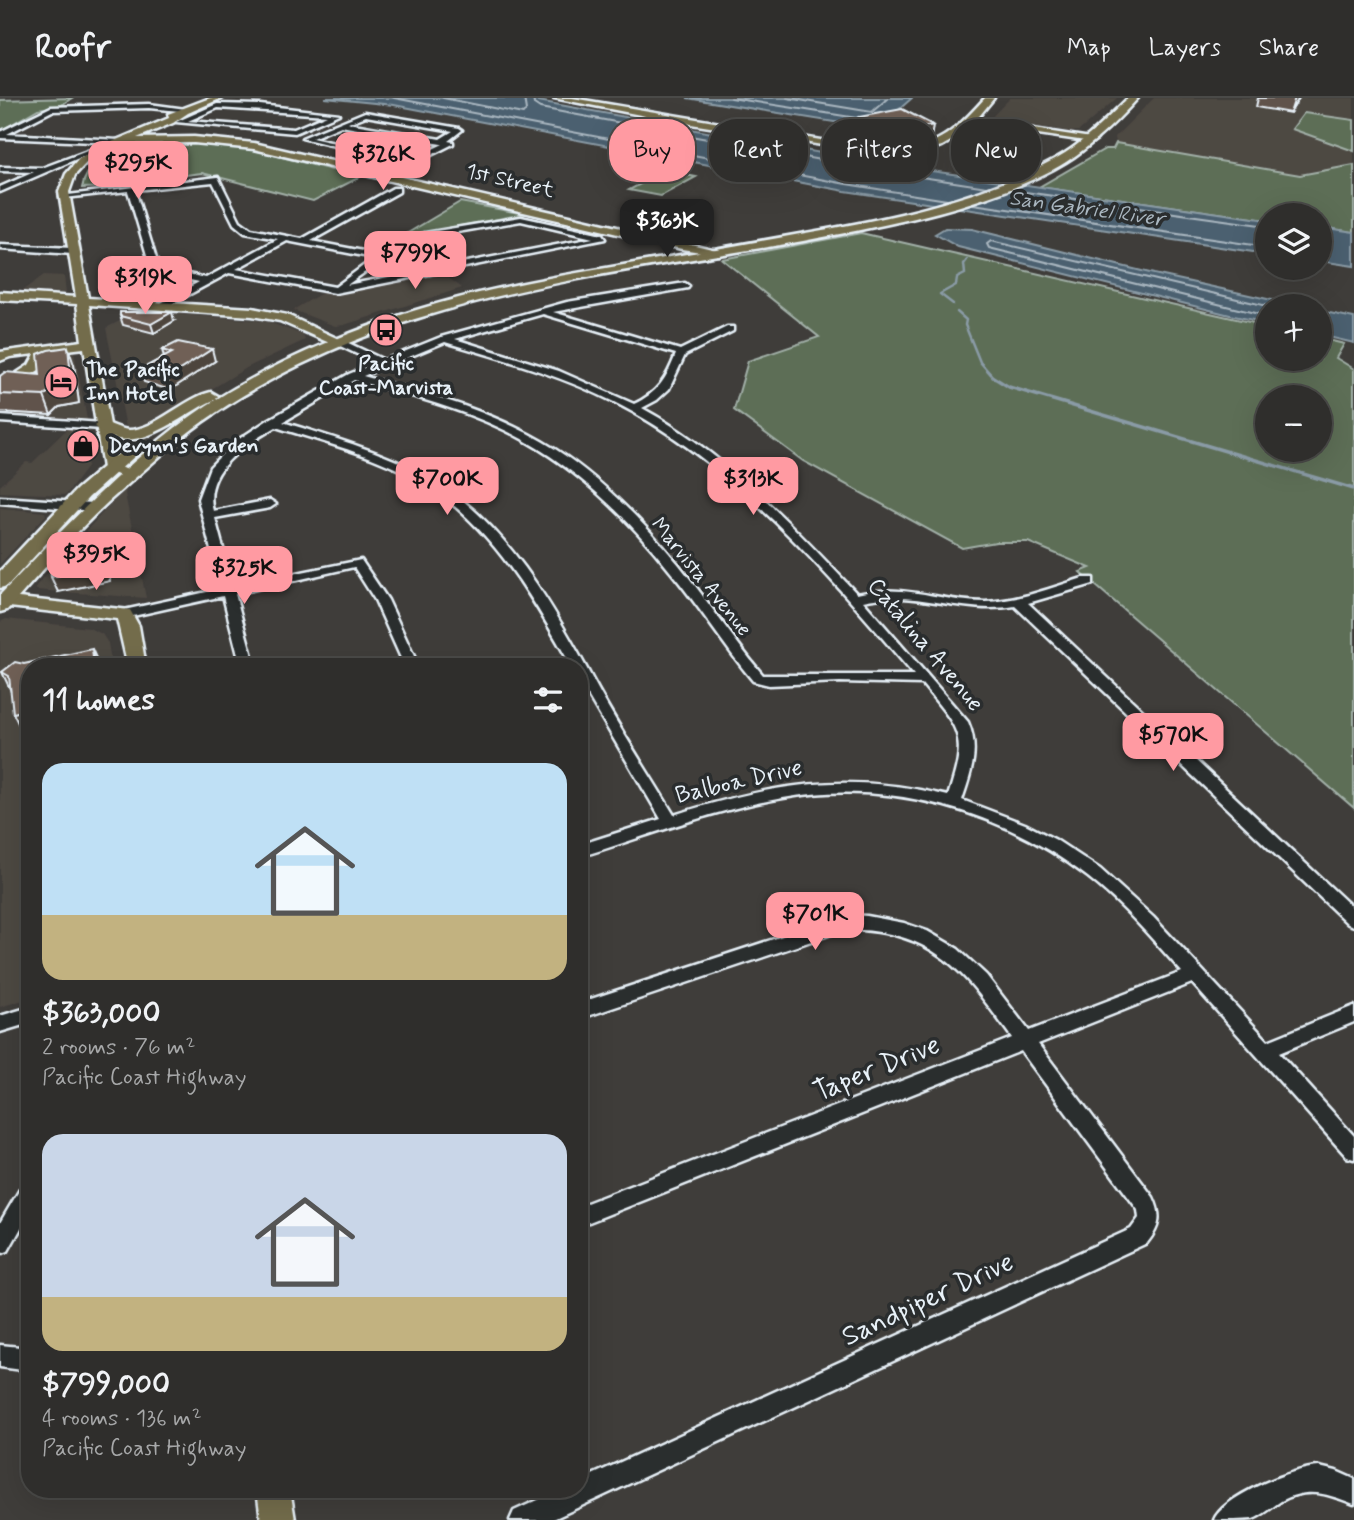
<!DOCTYPE html>
<html lang="en">
<head>
<meta charset="utf-8">
<style>
	:root { --surface:#2f2e2c; --page:#373634; --text:#f1f3f6; --muted:#a7a8a9; --line:#4a4a48; --accent:#ff9aa2 }
	body { margin:0; font-family:Mynerve,sans-serif; background:var(--page); color:var(--text); height:100vh; display:flex; flex-direction:column; font-size:26px; white-space:nowrap }
	* { box-sizing:border-box; margin:0 }
	p { font-size:23px; color:var(--muted) }
	.icon { flex:none; width:38px; height:38px; fill:none; stroke:currentColor; stroke-width:2; stroke-linecap:round; stroke-linejoin:round }
	.map { position:relative; flex:1; overflow:hidden }
	.drawer { position:absolute; left:21px; top:560px; width:567px; height:840px; display:flex; flex-direction:column; background:var(--surface); border-radius:28px; box-shadow:0 7px 28px #0002,0 0 0 2px var(--line) }
	.drawer>* { flex:none }
	.top-card { position:absolute; left:609px; top:21px; width:639px; height:63px; display:flex; gap:14px }
	.tools { position:absolute; left:1255px; top:105px; display:grid; gap:14px }
	.tools a { display:grid; place-items:center; width:77px; height:77px; border-radius:50%; background:var(--surface); box-shadow:0 7px 28px #0002,0 0 0 2px var(--line); font-size:35px }
	.price { position:absolute; translate:-50% -60px; padding:0 16px; border-radius:14px; background:var(--accent); color:#111; font-size:23px; line-height:46px; filter:drop-shadow(0 2px 4px #0008) }
	.price::after { content:''; position:absolute; left:50%; top:42px; width:21px; height:16px; margin-left:-10px; background:inherit; clip-path:polygon(0 0,100% 0,50% 100%) }
	.price.active { background:#222; color:#fff }
	ul { padding:0; list-style:none }
	li { display:grid; align-content:center; gap:14px; height:371px; padding:0 21px }
	li span { display:grid; place-items:center; height:217px; border-radius:21px; color:#555 }
	li>.icon { margin-inline-start:auto }
	span .icon { width:126px; height:126px; fill:#fffc; stroke-width:1 }
	li b { font-size:30px }
	h2 { display:flex; justify-content:space-between; align-items:center; height:84px; padding:0 21px; font-size:30px }
	.pill { padding:0 24px; border-radius:28px; background:var(--surface); box-shadow:0 7px 28px #0002,0 0 0 2px var(--line); font-size:24px; line-height:63px }
	.pill.active { background:var(--accent); color:#111 }
	header { display:flex; align-items:center; gap:42px; box-sizing:border-box; height:98px; padding:0 35px; background:var(--surface); border-bottom:2px solid var(--line) }
	header strong { font-size:33px }
	nav { display:flex; gap:38px; margin-inline-start:auto; font-size:24px }
	.map>svg:first-child { display:block }
</style>
</head>
<body>
<header>
<strong>Roofr</strong>
<nav><a>Map</a><a>Layers</a><a>Share</a></nav>
</header>
<div class="map">
<svg width="1354" height="1422" viewBox="0 0 1354 1422">
	<rect width="100%" height="100%" fill="#3f3d3a"/>
	<filter id="ink" filterUnits="userSpaceOnUse"><feTurbulence type="fractalNoise" baseFrequency=".0143" numOctaves="2"/><feDisplacementMap in="SourceGraphic" scale="14" xChannelSelector="R" yChannelSelector="G"/><feConvolveMatrix kernelMatrix="1 2 1 2 8 2 1 2 1" color-interpolation-filters="sRGB"/></filter>
	<g filter="url(#ink)">
		<!-- built -->
		<path fill="#4e4843" d="M1010 0H1117L1079 33 1070 34 990 21Z
			M1154 0H1354V22L1304 15 1354 53V67L1300 77 1116 45 1115 39Z
			M441 174 462 190 344 227 335 228 293 212 322 195Z
			M44 177 64 178 66 194 61 197 19 195Z
			M140 213 266 223 303 237 305 242 248 269 145 331 129 333 126 329 106 230Z
			M74 253 90 337 87 369 66 397 0 394V388L26 364 32 365 65 333 72 322 0 315V297L34 277 56 257Z
			M127 388 125 396 146 500 36 492V488Z
			M0 410 45 414 46 417 0 466Z
			M6 521 89 530 102 536 108 545 112 569H30V900L0 909V524Z"/>
		<!-- green -->
		<path fill="#5d6e57" stroke="#a2b0a8" stroke-width="2" fill-rule="evenodd" d="M72 0 60 8 38 11 0 33V2Z
			M1304 15 1354 22V53L1292 31Z
			M134 45H196L242 49 360 79 313 103 202 75 112 86V89L82 90C86 67 111 49 134 45Z
			M1116 45 1300 77 1354 67V134L1320 129V117H1267V122L1039 89 1105 51H1113Z
			M665 73 696 79 661 98 629 92Z
			M460 104 525 116 401 139Z
			M861 135 1267 228V261H1320V240L1344 246 1336 260 1354 271V710L1080 474 1090 470 1028 444H996L962 450 803 363 734 312 748 263 819 239 722 161ZM1267 299H1320V352H1267Z"/>
		<!-- water -->
		<path fill="#4c616f" stroke="#8a9ba6" stroke-width="2" d="M325 0H522L870 64 1267 122V156L845 93 394 7Z
			M687 0H912L877 31Z
			M1320 129 1354 134V168L1320 163Z
			M945 130 972 131 1154 176 1299 208H1267V225L1234 218 958 149 935 136Z
			M1320 213 1354 220V245L1320 237Z"/>
		<g fill="none" stroke-linecap="round" stroke-linejoin="round">
			<!-- shore -->
			<path stroke="#aab7c1" stroke-width="2" d="M394 0 846 86 947 102
				M443 0 523 16 526 12 524 0
				M533 0 534 6 540 10 869 71 987 89
				M731 0 857 20
				M787 0 872 14 888 0
				M1011 92 1267 128
				M973 106 1267 149
				M1267 208 991 143 987 146 989 150 1267 218"/>
			<!-- stream-far1 -->
			<path stroke="#8a9ba6" stroke-width="2.5" d="M953 206 940 196 956 187 957 180 965 176 964 166 967 162
				M957 214 966 222 965 227 980 264 995 281"/>
			<!-- stream -->
			<path stroke="#8a9ba6" stroke-width="3.5" d="M993 279 1009 289 1354 391"/>
			<defs>
				<path id="minor" d="M149 6 193 12 190 14 149 10 52 13 7 36 118 42 116 45 0 40V34L51 9Z
					M217 6 260 7 339 16 295 35 176 24ZM218 10 327 17 294 31 188 23Z
					M365 14 459 30 462 32 448 43 453 44V46L384 81 381 77 405 65 302 40ZM366 18 453 33 440 41 348 25ZM341 28 441 46H443L411 62 312 40Z
					M103 47 105 50 81 59 0 94V89L34 74 0 73V69L42 70Z
					M218 79 240 123 251 131 302 141 393 90H399V94L311 143 379 156 394 145 425 135 521 119 602 137 605 141 335 195 229 175 164 210 161 209V205L199 184 164 176 150 167 128 93 64 100 60 98ZM213 84 234 126 245 135 278 141 206 180 170 172 157 164 135 92ZM521 123 593 140 347 187 400 149 429 139ZM287 143 374 160 335 189 236 171Z
					M0 147 73 150 77 153 73 156 0 151Z
					M685 185 689 188 688 190 553 214 680 252 727 229H733V233L685 257 669 291 657 302 642 310C725 355 793 428 857 496 909 485 937 504 985 504 1018 503 1051 490 1083 480H1093V486L1028 505 1354 811V828L1348 826 1015 508C960 517 916 491 863 503L968 624C980 651 971 675 962 702L1025 726 1056 742 1100 771 1153 819 1268 943 1354 908V924L1279 955 1354 1038V1061L1347 1059 1192 885 1038 946 1153 1099C1162 1118 1160 1129 1147 1145L551 1422H510L514 1413 562 1391H579V1383L1131 1131 1139 1120 1138 1112 1021 953 579 1128V1108L1012 940C963 872 937 834 847 831L579 921V905L847 817 867 818 904 825 927 833 958 851 986 877 1029 933 1182 874C1152 841 1123 806 1088 779 1002 713 890 681 783 700 712 712 648 738 579 759V747L661 721 579 582V569H572C535 504 497 436 434 392 388 360 329 346 276 329 246 346 202 372 213 413L270 402 276 406 270 410 215 420 233 488 361 462 388 502 419 569H405L375 502 354 469 235 496 255 569H241L223 498 124 520 117 516 124 512 221 491 198 401 210 369 233 345 268 322 349 276 376 265 336 246V242H342L384 262 441 239 567 204ZM543 216 676 256C667 280 658 295 634 306L559 273 455 241ZM445 244C502 261 561 277 614 304 732 363 830 478 914 577H763C733 542 708 503 679 467 644 425 602 381 555 351 497 314 429 296 363 278ZM354 282C412 298 472 313 524 342 581 374 630 422 670 473 699 508 724 548 753 583L769 587 840 584 922 586C961 633 968 637 948 698 847 673 771 686 674 717 645 669 613 621 587 571 551 505 506 428 440 386 393 356 336 341 283 324Z
					M0 318 102 325 107 328 102 331 0 324Z
					M0 399 93 405 99 409 93 413 0 405Z
					M30 909V925L0 934V918Z
					M30 1083V1114L8 1153 0 1156V1125L23 1086Z
					M0 1247 30 1250V1273L0 1269Z
					M1319 1369 1336 1373 1354 1381V1406C1328 1396 1308 1388 1281 1403 1272 1409 1263 1417 1253 1421 1243 1422 1226 1422 1214 1422 1224 1398 1293 1370 1319 1369Z"/>
				<path id="major" d="M210 0H222L188 15 173 25 137 40 194 39 254 45 725 154 719 157 682 151 254 51 194 45 121 46 86 65 75 77 69 94 88 200 252 210 287 217 345 244 339 248 334 247 280 223 252 218 89 207 117 367 135 376 132 379H122L103 370 84 250 49 254 39 272 0 296V286L29 267 35 256 10 259 0 263V254L82 243 77 206 0 202V194L76 199 59 94 66 76 79 61 95 51 169 20 168 16Z
					M554 0H572L856 48C926 55 941 49 985 0H994L976 22 1097 41 1092 44 971 26 956 40 942 48 919 54 878 56 666 22Z
					M0 498 130 512 139 528 146 569H128L117 521 0 508Z
					M257 1391H290L295 1422H261Z"/>
				<path id="highway" d="M1128 0H1138C1117 23 1093 47 1066 64 996 107 884 128 803 143 677 165 548 180 425 218 344 242 252 285 185 337 159 358 133 382 108 404 72 437 40 476 7 512L0 514V497C56 439 110 380 175 330 244 277 330 240 413 213 476 193 541 181 606 170 670 159 735 148 800 136 886 121 977 103 1055 61 1083 46 1105 22 1128 0Z
					M211 294 218 298 216 301C182 315 131 366 94 328L102 323C111 326 119 331 129 332 155 332 184 300 211 294Z
					M129 350 137 355 135 358 89 399 7 488 0 490V473L77 391 123 352Z"/>
			</defs>
			<!-- minor casing -->
			<use href="#minor" stroke="#e8f1f8" stroke-width="5"/>
			<!-- major casing -->
			<use href="#major" stroke="#e8f1f8" stroke-width="5"/>
			<!-- highway casing -->
			<use href="#highway" stroke="#e8f1f8" stroke-width="5"/>
			<!-- minor -->
			<use href="#minor" fill="#2a2d2e" fill-rule="evenodd"/>
			<!-- major -->
			<use href="#major" fill="#736c4b" fill-rule="evenodd"/>
			<!-- highway -->
			<use href="#highway" fill="#736c4b" fill-rule="evenodd"/>
		</g>
		<!-- wall -->
		<path fill="#60534b" stroke="#e8f1f8" stroke-width="2" d="M1258 0H1299L1290 15 1256 9Z
			M859 19 931 41 898 48 893 45 878 46 857 34Z
			M120 218 174 223 154 235 123 227Z
			M162 252 215 263 170 292 144 284 140 272 164 259Z
			M74 267 79 305 59 309 51 317 0 314V278L40 277Z
			M24 566 99 567V568L113 569H30V629L21 631 10 591 2 574Z"/>
		<!-- shaded-wall -->
		<path fill="#4e443d" stroke="#e8f1f8" stroke-width="2" d="M1295 0H1299L1290 15Z
			M933 27 931 41 898 48 900 33Z
			M172 214 174 223 154 235 151 226Z
			M68 249 74 267 79 305 59 309 51 317 44 298Z
			M212 251 215 263 170 292 167 280Z
			M100 439 106 454 110 483 58 494 51 479Z
			M92 551 99 567V569H94Z
			M30 611V629L21 631 13 615Z"/>
		<!-- building -->
		<path fill="#706157" stroke="#e8f1f8" stroke-width="2" d="M902 11 933 27 900 33 895 30 879 31 859 19Z
			M120 214H172L151 226 120 218Z
			M178 244 212 251 167 280 140 272 172 255 162 252Z
			M68 249 72 287 52 291 44 298 0 296V278L5 274 40 277 38 256 48 252Z
			M100 439 104 468 51 479 48 449Z
			M92 551 94 569H30V611L13 615 9 578 2 574 15 564 24 566Z
			M112 565 113 569H97Z"/>
	</g>
	<!-- icons -->
	<defs>
		<symbol id="bus-disc" viewBox="-11 -11 22 22"><circle r="9.5" fill="#ff9aa2" stroke="#2a2d2e"/><path d="M-5-6H5V4H4V6H2V4H-2V6H-4V4H-5ZM-3.5-4V0h7V-4ZM-3.5 1.2v1.5H-2V1.2ZM2 1.2v1.5H3.5V1.2Z" fill="#111"/></symbol>
		<symbol id="hotel-disc" viewBox="-11 -11 22 22"><circle r="9.5" fill="#ff9aa2" stroke="#2a2d2e"/><path d="M-6-4.5h1.5V1H6V5H4.5V3h-9V5H-6ZM-4 0a1.8 1.8 0 1 1 3.6 0ZM.5 0V-2.5h3Q6-2.5 6 0Z" fill="#111"/></symbol>
		<symbol id="shop-disc" viewBox="-11 -11 22 22"><circle r="9.5" fill="#ff9aa2" stroke="#2a2d2e"/><path d="M-5-2.5h2.3a2.7 3.5 0 0 1 5.4 0H5L5.5 6h-11ZM-1.5-2.5h3a1.5 2.3 0 0 0-3 0Z" fill="#111"/></symbol>
	</defs>
	<g fill-rule="evenodd">
		<use href="#bus-disc" x="367" y="213" width="38" height="38"/>
		<use href="#hotel-disc" x="42" y="265" width="38" height="38"/>
		<use href="#shop-disc" x="64" y="329" width="38" height="38"/>
	</g>
	<g text-anchor="middle" dominant-baseline="central" stroke-width="7" stroke-linejoin="round" paint-order="stroke">
		<!-- far-street labels -->
		<g font-size="21" fill="#e8f1f8" stroke="#2a2d2e">
			<text transform="translate(510 83) rotate(13)">1st Street</text>
			<text transform="translate(701 479) rotate(51)">Marvista Avenue</text>
		</g>
		<!-- far-water labels -->
		<g font-size="21" font-style="italic" fill="#aab7c1" stroke="#2a2d2e">
			<text transform="translate(1087 111) rotate(8)">San Gabriel River</text>
		</g>
		<!-- far-poi labels -->
		<g font-size="21" font-weight="bold" fill="#e8f1f8" stroke="#2a2d2e" text-anchor="start">
			<text x="386" y="266" text-anchor="middle">Pacific<tspan x="386" dy="24">Coast-Marvista</tspan></text>
			<text x="86" y="272">The Pacific<tspan x="86" dy="24">Inn Hotel</tspan></text>
			<text x="108" y="348">Devynn's Garden</text>
		</g>
		<!-- street labels -->
		<g font-size="24" fill="#e8f1f8" stroke="#2a2d2e">
			<text transform="translate(925 547) rotate(50)">Catalina Avenue</text>
			<text transform="translate(739 684) rotate(-13)">Balboa Drive</text>
		</g>
		<!-- near-street labels -->
		<g font-size="28" fill="#e8f1f8" stroke="#2a2d2e">
			<text transform="translate(877 971) rotate(-22)">Taper Drive</text>
			<text transform="translate(928 1202) rotate(-25)">Sandpiper Drive</text>
		</g>
	</g>
</svg>
<div class="tools">
<a><svg class="icon" aria-label="layers" viewBox="0 0 24 24"><path d="M12 4l9 5-9 5-9-5zM3 14l9 5 9-5"/></svg></a>
<a>+</a>
<a>−</a>
</div>
<b class="price" style="left:383px;top:94px">$326K</b>
<b class="price" style="left:138px;top:103px">$295K</b>
<b class="price active" style="left:667px;top:161px">$363K</b>
<b class="price" style="left:415px;top:193px">$799K</b>
<b class="price" style="left:145px;top:218px">$319K</b>
<b class="price" style="left:447px;top:419px">$700K</b>
<b class="price" style="left:753px;top:419px">$313K</b>
<b class="price" style="left:96px;top:494px">$395K</b>
<b class="price" style="left:244px;top:508px">$325K</b>
<b class="price" style="left:1173px;top:675px">$570K</b>
<b class="price" style="left:815px;top:854px">$701K</b>
<div class="top-card">
<a class="pill active">Buy</a>
<a class="pill">Rent</a>
<a class="pill">Filters</a>
<a class="pill">New</a>
</div>
<section class="drawer">
<h2>11 homes<svg class="icon" aria-label="filters" viewBox="0 0 24 24"><path d="M4 7h16M4 17h16"/><circle cx="9" cy="7" r="2"/><circle cx="15" cy="17" r="2"/></svg></h2>
<ul>
<li><span style="background:linear-gradient(#bfe0f5 70%,#c2b280 0)"><svg class="icon" aria-label="home" viewBox="0 0 24 24"><path d="M3 11l9-7 9 7M6 9v11h12V9"/></svg></span><div><b>$363,000</b><p>2 rooms · 76 m²</p><p>Pacific Coast Highway</p></div></li>
<li><span style="background:linear-gradient(#c9d6e8 75%,#c2b280 0)"><svg class="icon" aria-label="home" viewBox="0 0 24 24"><path d="M3 11l9-7 9 7M6 9v11h12V9"/></svg></span><div><b>$799,000</b><p>4 rooms · 136 m²</p><p>Pacific Coast Highway</p></div></li>
</ul>
</section>
</div>
</body>
</html>
